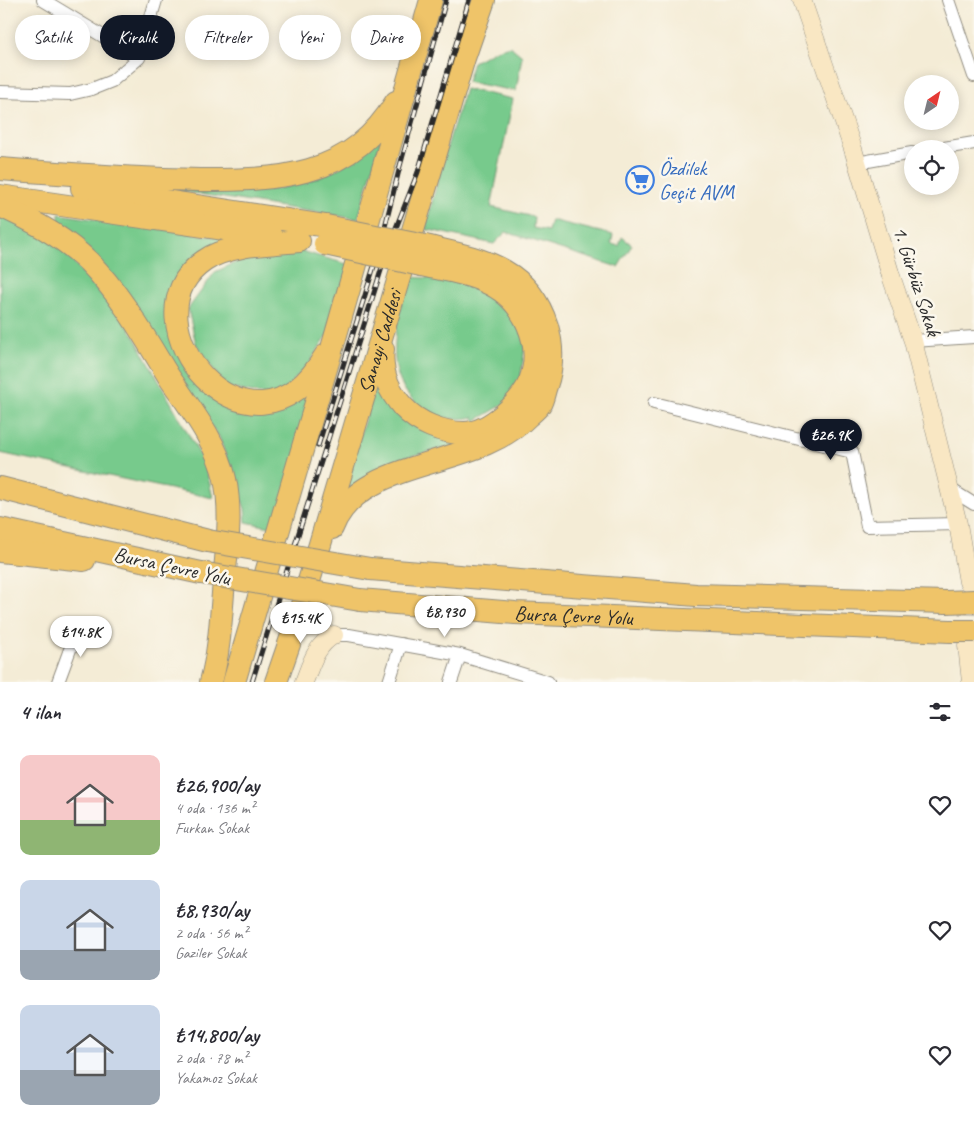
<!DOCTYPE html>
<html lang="tr">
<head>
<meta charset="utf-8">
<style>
	:root { --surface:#fff; --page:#f7f7f7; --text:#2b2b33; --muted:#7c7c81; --accent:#111827 }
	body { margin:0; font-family:Caveat,sans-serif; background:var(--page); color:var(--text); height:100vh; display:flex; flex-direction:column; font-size:19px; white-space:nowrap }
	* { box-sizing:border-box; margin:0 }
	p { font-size:16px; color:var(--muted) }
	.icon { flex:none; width:28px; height:28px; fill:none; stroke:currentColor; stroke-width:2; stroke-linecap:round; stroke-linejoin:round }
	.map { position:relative; height:682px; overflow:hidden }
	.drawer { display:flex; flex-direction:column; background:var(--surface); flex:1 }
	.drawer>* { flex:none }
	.hud { position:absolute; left:15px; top:15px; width:500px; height:45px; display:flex; gap:10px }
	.needle { width:32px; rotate:35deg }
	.tools { position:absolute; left:904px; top:75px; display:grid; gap:10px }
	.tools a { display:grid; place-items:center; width:55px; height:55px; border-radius:50%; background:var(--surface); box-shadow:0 2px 12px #0003; font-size:25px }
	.price { position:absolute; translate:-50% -42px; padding:0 11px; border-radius:18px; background:#fff; color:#222; font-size:16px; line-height:32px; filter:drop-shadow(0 1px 2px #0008) }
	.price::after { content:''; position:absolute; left:50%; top:30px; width:15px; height:11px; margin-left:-8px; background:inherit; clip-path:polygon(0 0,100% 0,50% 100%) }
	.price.on { background:var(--accent); color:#fff }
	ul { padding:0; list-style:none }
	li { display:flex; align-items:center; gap:15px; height:125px; padding:0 20px }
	li span { display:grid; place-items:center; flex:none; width:140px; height:100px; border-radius:10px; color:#555 }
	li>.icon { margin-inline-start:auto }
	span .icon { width:60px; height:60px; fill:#fffc; stroke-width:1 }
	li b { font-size:21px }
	h2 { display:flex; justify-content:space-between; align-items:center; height:60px; padding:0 20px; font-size:21px }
	.pill { padding:0 18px; border-radius:22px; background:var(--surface); box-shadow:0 2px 12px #0003; font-size:18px; line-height:45px }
	.pill.on { background:var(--accent); color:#fff }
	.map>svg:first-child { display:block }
</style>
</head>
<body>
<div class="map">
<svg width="974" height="682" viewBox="0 0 974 682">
	<rect width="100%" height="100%" fill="#fbf7ec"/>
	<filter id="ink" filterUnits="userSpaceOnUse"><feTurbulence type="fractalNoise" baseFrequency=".02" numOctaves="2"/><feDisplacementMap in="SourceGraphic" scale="10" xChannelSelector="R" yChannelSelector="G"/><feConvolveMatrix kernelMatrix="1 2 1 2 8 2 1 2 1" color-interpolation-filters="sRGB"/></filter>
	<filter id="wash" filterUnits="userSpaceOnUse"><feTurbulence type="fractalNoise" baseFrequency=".0096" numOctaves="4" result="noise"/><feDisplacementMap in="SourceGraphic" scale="20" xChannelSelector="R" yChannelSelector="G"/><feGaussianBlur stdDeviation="1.12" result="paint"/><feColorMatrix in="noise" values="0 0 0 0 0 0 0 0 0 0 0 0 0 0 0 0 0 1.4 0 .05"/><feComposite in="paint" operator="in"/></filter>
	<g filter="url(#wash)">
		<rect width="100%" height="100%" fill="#f4ecd6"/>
		<!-- green -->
		<path fill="#77ca8c" stroke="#517a5c" d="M510 46 522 56 516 91 467 82 473 62 496 50Z
			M465 89 513 99 491 207 534 217 533 228 548 231 551 220 613 235 611 244 619 246 622 237 632 245 618 267 506 232 494 244 425 229 445 153Z
			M382 136 358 219 136 184C201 191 274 202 335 170 352 162 367 147 382 136Z
			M0 214 53 238 129 327 205 464 213 498 0 453Z
			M59 214 236 240 192 263 180 352 213 399 244 408 313 383 279 529 246 522 245 509 219 437 59 226Z
			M297 250 354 266 330 331 309 364 277 398 225 387 196 344 188 309 215 272 241 260Z
			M429 274 497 294 526 340 520 383 506 403 475 421 474 417C455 421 436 419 420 406 378 374 399 321 407 277L428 278Z
			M379 373 385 394 456 437 455 446 389 461 342 494Z"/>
	</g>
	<g filter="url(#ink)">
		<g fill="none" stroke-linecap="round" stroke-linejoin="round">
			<!-- secondary-tunnel -->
			<path stroke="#ccc5b4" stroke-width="18" stroke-dasharray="18 9" stroke-linecap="butt" d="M967 642 968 588"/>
			<defs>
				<path id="street" d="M43 0 139 58
					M948 0 974 76
					M0 92 70 94 92 89 112 81 139 58 156 0
					M938 149 974 143
					M857 163 912 153
					M913 341 974 337
					M654 403 852 452 867 526 958 524
					M950 489 974 504
					M334 635H349L460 655 548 682
					M58 682 79 625
					M389 682 401 644
					M451 682 460 655"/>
				<path id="secondary" d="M802 0 853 149 891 276 913 341 958 524 968 582
					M967 645 971 682
					M304 682C311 664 316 645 334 635"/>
				<g id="highway">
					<path d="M0 169C67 174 133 179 200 180 236 180 274 180 309 170 349 159 375 136 396 102"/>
					<path d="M82 188 326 226"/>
					<path d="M0 196 271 236"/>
					<path d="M0 206C32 220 64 237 89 262 122 296 145 338 169 377 190 408 217 442 225 479 232 513 227 547 224 581 221 615 220 649 211 682"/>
					<path d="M299 241C271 244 227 244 204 261 119 319 250 483 325 356"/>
					<path d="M383 349C380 371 388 390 403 407 418 423 442 433 464 433 488 433 522 402 530 381 544 344 524 301 490 284 469 273 444 270 421 265"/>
					<path d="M0 488 208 541"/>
					<path d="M332 528C359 456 476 470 527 417 531 413 537 409 540 404 543 399 544 391 546 386 553 366 553 347 547 326 528 266 480 259 425 246"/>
					<path d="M0 529 201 573"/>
					<path d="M0 551 84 560"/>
					<path d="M370 569 696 595 946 602"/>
					<path id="s1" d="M360 600 515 613 950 631"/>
					<path d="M234 682 335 338 431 0"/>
					<path id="s2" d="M276 682 299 615 464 58 484 0"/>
				</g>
			</defs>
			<!-- street casing -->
			<use href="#street" stroke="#908c80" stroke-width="14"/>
			<!-- secondary casing -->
			<use href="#secondary" stroke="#908c80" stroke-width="19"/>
			<!-- highway casing -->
			<use href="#highway" stroke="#908c80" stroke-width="24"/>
			<!-- street -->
			<use href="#street" stroke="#fff" stroke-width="12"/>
			<!-- secondary -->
			<use href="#secondary" stroke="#f9e7c3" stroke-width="18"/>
			<!-- highway -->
			<use href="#highway" stroke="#efc469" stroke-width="22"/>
			<defs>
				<path id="rail" d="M318 446 380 247 400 166 446 0
					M252 682 388 248 418 172 469 0"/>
			</defs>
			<!-- rail casing -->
			<use href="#rail" stroke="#2b2b2b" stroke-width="5"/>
			<!-- rail -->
			<use href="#rail" stroke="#fbf7ec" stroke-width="3" stroke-dasharray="9" stroke-linecap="butt"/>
			<defs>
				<path id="highway-bridge" d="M326 226 425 246
					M325 244 421 265
					M208 541 370 569
					M201 573 360 600
					M946 602 974 601
					M950 631H974"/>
			</defs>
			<!-- highway-bridge casing -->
			<use href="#highway-bridge" stroke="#908c80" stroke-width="24" stroke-linecap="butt"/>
			<!-- highway-bridge -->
			<use href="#highway-bridge" stroke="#efc469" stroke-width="22"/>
		</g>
	</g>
	<!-- icons -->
	<defs>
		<symbol id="supermarket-ring" viewBox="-11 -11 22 22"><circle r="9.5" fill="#fbf7ec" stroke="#3f7fe0" stroke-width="1.5"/><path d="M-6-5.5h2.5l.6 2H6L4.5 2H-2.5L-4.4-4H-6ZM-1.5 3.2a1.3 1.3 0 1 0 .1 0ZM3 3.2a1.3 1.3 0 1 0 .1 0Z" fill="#3f7fe0"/></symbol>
	</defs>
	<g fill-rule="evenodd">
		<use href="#supermarket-ring" x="624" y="164" width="32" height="32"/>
	</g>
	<g text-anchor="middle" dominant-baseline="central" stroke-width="5" stroke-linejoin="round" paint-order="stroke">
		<!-- shop labels -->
		<g font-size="21" fill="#366cbe" stroke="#fbf7ec" text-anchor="start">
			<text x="659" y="168">Özdilek<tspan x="659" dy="24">Geçit AVM</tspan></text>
		</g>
		<!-- street labels -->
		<g font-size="21" fill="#2b2b2b" stroke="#fbf7ec">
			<text transform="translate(917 281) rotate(72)">1. Gürbüz Sokak</text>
			<text stroke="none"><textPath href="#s2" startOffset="356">Sanayi Caddesi</textPath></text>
			<text transform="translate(172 566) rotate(12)">Bursa Çevre Yolu</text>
			<text stroke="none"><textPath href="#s1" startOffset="214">Bursa Çevre Yolu</textPath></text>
		</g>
	</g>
</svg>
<div class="tools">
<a><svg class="needle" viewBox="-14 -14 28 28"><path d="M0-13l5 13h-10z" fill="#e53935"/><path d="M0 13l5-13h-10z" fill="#7c7c81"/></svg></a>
<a><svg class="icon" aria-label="locate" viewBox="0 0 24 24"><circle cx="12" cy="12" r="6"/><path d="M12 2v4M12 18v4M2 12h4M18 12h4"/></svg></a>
</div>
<b class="price on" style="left:831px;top:461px">₺26.9K</b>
<b class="price" style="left:445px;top:638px">₺8,930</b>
<b class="price" style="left:301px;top:644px">₺15.4K</b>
<b class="price" style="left:81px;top:658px">₺14.8K</b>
<div class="hud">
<a class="pill">Satılık</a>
<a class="pill on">Kiralık</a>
<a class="pill">Filtreler</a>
<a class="pill">Yeni</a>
<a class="pill">Daire</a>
</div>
</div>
<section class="drawer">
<h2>4 ilan<svg class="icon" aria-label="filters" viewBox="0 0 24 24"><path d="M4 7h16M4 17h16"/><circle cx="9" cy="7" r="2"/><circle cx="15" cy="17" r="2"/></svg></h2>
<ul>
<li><span style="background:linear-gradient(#f6c9c9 65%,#8fb573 0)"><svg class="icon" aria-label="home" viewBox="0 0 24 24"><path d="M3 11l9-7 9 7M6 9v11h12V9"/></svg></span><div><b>₺26,900/ay</b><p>4 oda · 136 m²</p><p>Furkan Sokak</p></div><svg class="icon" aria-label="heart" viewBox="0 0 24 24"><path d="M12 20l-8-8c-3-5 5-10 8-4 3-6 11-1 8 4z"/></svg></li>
<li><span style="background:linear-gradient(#c9d6e8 70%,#9aa5b1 0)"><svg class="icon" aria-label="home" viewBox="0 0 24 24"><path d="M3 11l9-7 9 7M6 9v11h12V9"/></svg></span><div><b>₺8,930/ay</b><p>2 oda · 56 m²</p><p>Gaziler Sokak</p></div><svg class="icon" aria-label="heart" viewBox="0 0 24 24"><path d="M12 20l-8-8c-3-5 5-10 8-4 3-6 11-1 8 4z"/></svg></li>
<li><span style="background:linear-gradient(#c9d6e8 65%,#9aa5b1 0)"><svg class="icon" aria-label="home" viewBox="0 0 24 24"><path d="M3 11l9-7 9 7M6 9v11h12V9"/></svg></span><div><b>₺14,800/ay</b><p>2 oda · 78 m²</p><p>Yakamoz Sokak</p></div><svg class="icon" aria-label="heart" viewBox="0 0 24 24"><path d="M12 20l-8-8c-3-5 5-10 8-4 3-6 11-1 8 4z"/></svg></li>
</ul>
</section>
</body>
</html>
